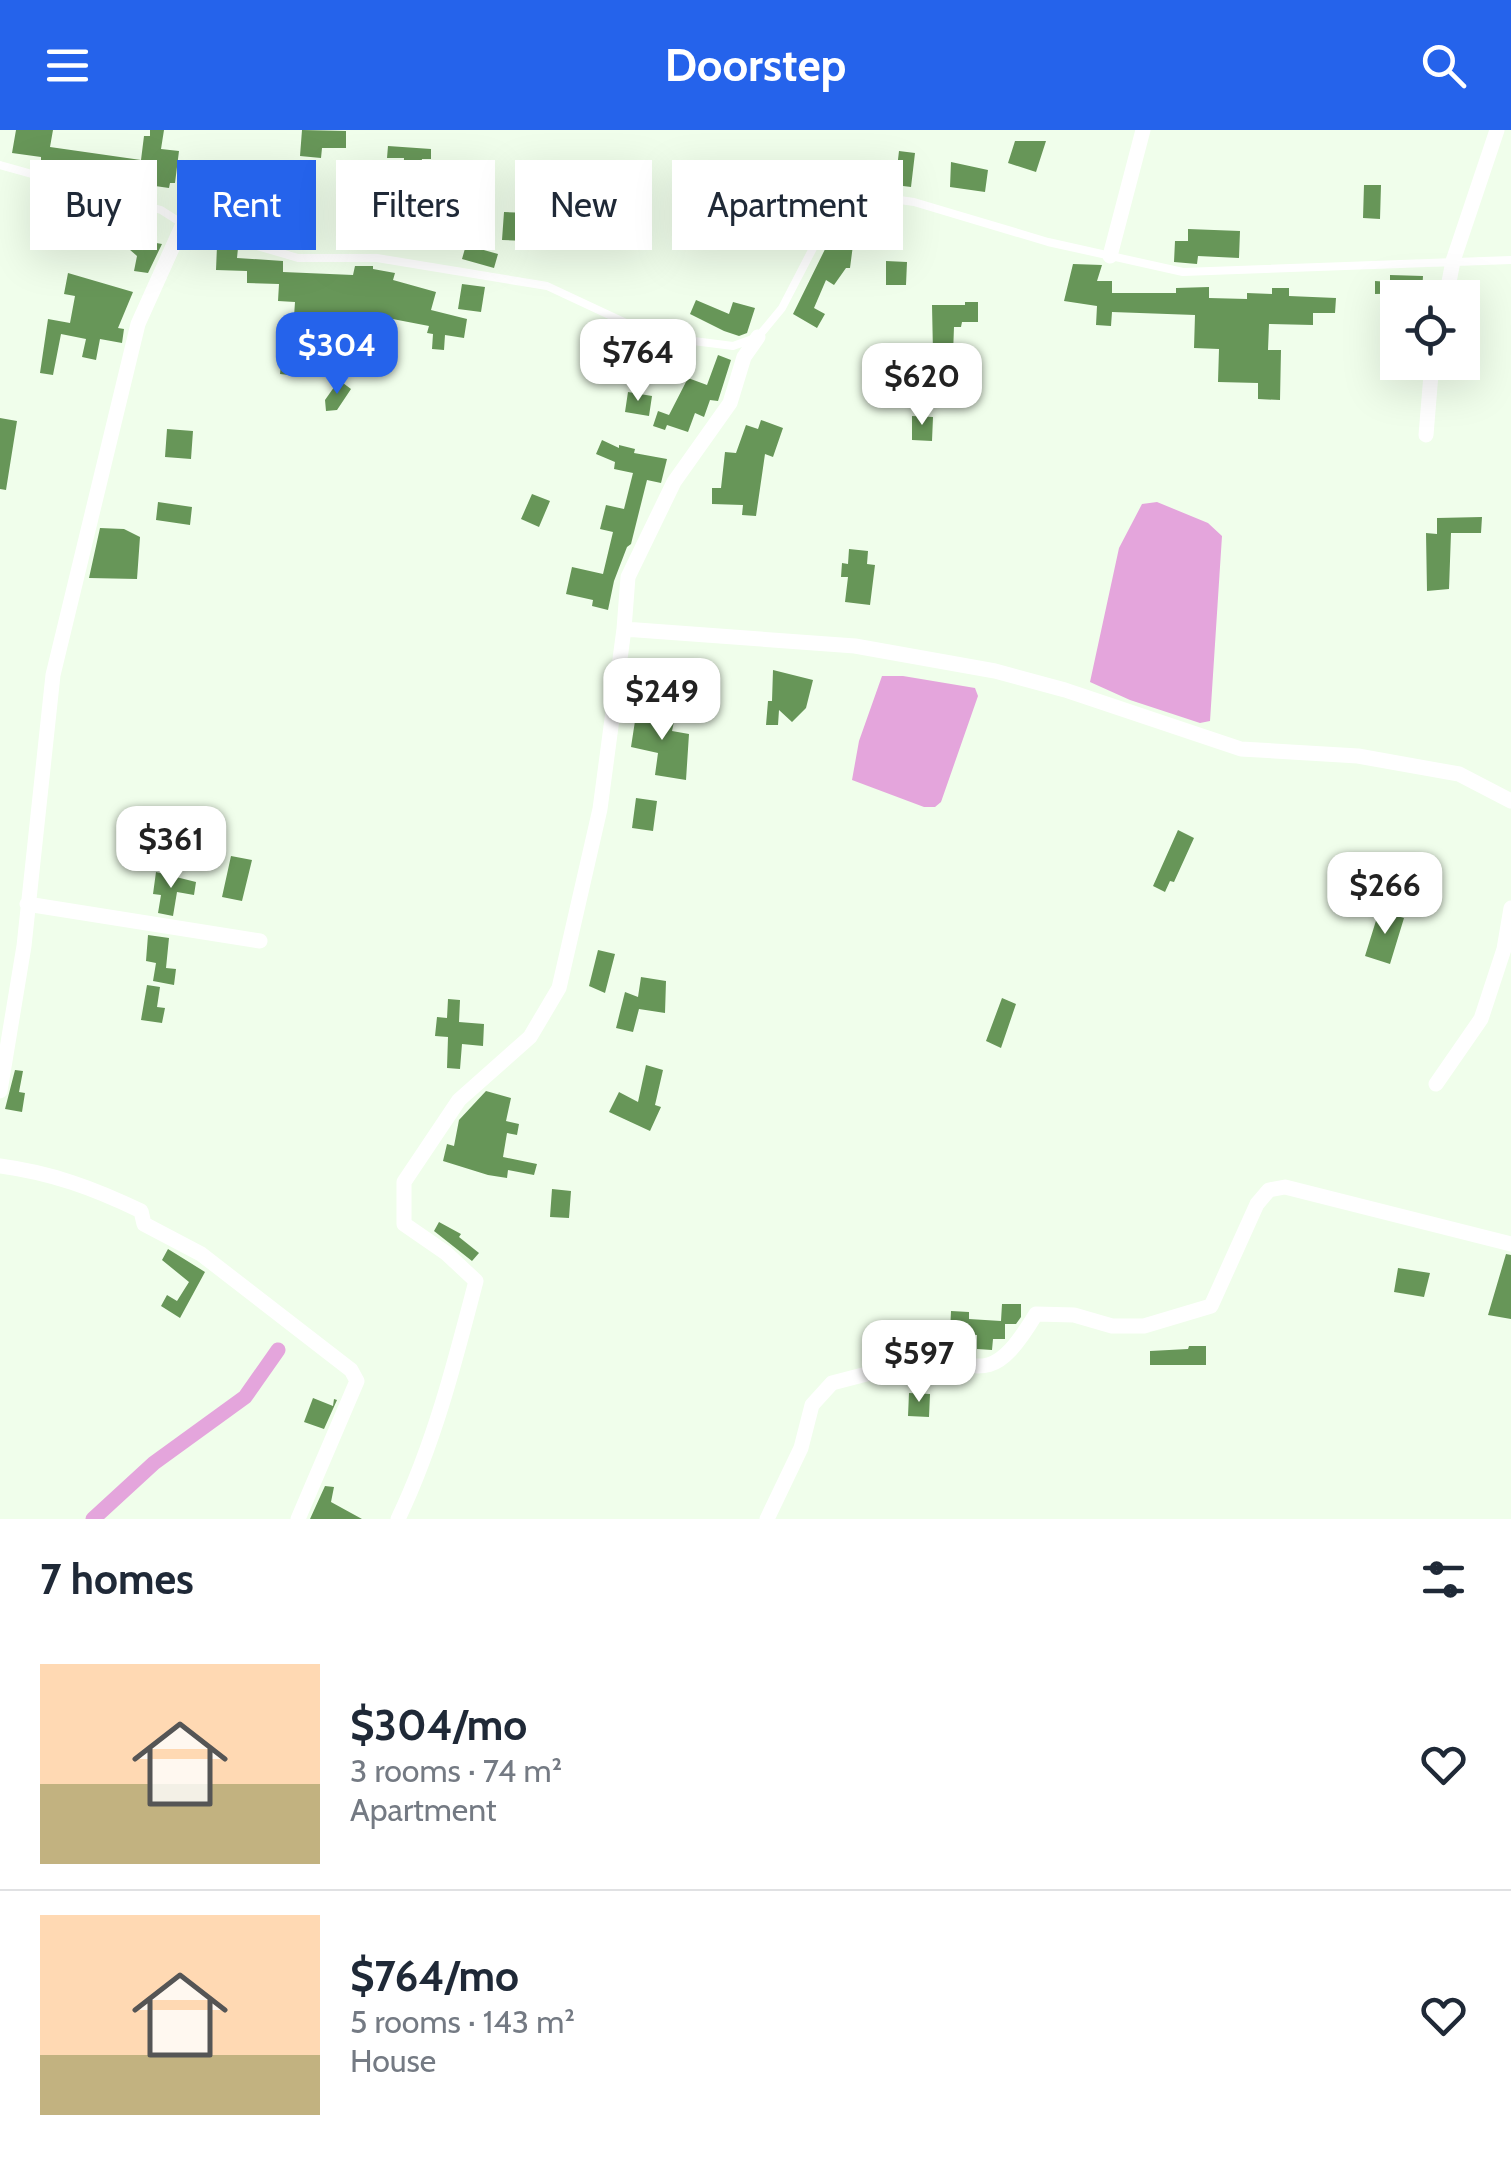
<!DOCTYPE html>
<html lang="en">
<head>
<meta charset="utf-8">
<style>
	:root { --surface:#fff; --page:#f6f6f7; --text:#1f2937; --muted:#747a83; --line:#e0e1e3; --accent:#2563eb }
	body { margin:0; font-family:Cabin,sans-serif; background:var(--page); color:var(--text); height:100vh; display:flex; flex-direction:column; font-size:38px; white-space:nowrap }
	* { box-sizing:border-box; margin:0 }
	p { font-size:32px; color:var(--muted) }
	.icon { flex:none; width:55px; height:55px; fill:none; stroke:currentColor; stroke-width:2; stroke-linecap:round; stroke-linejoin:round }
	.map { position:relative; height:1389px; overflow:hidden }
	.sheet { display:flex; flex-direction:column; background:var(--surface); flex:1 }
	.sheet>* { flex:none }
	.guide { position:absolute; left:30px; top:30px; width:1000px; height:90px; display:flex; gap:20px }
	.buttons { position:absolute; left:1380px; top:150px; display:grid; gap:20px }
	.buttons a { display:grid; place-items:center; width:100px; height:100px; border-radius:0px; background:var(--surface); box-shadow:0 10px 40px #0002; font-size:50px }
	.price { position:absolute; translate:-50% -85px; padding:0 22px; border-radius:20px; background:#fff; color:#222; font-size:32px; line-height:65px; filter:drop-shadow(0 2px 5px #0008) }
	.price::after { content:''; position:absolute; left:50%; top:60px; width:30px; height:22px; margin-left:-15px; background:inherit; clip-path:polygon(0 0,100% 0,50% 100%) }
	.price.current { background:var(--accent); color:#fff }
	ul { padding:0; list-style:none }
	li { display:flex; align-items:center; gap:30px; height:250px; padding:0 40px }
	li+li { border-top:2px solid var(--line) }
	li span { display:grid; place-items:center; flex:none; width:280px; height:200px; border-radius:0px; color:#555 }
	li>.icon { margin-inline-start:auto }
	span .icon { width:120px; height:120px; fill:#fffc; stroke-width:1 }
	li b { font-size:42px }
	h2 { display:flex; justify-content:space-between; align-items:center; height:120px; padding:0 40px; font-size:42px }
	.pill { padding:0 35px; border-radius:0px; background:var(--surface); box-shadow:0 10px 40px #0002; font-size:35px; line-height:90px }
	.pill.current { background:var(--accent); color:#fff }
	header { display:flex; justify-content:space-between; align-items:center; height:130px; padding:0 40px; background:var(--accent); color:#fff; font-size:45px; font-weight:700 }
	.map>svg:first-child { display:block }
</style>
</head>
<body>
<header><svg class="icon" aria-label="menu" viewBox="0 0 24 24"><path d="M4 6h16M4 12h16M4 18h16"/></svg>Doorstep<svg class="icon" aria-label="search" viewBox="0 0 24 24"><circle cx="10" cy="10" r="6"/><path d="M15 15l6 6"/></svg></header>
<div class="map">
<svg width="1511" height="1389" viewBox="0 0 1511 1389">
	<rect width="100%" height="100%" fill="#f0feeb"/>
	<!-- water -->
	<path fill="#e4a5dc" d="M1157 372 1208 393 1222 406 1210 591 1200 593 1130 570 1090 552 1119 418 1142 374Z
		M882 546H903L975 558 978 566 941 672 935 677H924L852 650 859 611Z"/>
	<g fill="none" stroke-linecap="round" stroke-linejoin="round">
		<!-- canal -->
		<path stroke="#e4a5dc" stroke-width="15" d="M93 1389 154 1333 245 1267 278 1220"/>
	</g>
	<!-- building -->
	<path fill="#679658" d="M16 0H53L50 17 141 30 144 6H150V0H164L161 19 179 21 175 53H170L169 58 148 55 149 47 41 32V27L12 23Z
		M302 0 346 1V18H322L321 28 300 26Z
		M1015 11H1046L1036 42 1008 33Z
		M388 16 431 19V29H422L421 35 434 36 433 60 409 59V47H403L404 28H387Z
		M899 21 915 23 911 57 895 55Z
		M951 32 988 40 985 62 950 57Z
		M286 39 298 41 294 89 305 92 299 112 227 89 242 47 276 57 277 53 285 54Z
		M1364 55H1381L1380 89 1363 88Z
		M776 60 799 69 793 82 786 80 776 104 754 95 759 82 767 85Z
		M531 65 547 66 549 112 502 110 504 82 530 83Z
		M444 67 471 68V88L444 87Z
		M130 89 146 103 140 110 162 114 148 143 134 141 137 126 113 105Z
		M836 97 866 102 864 117 853 115 850 138H846L834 155 826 150 814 178 825 184 817 198 793 184Z
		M1188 99 1240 101 1239 128 1198 126 1197 134 1174 132 1175 111H1188Z
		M466 115 498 124 494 138 462 129Z
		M217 116 238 118 237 128 283 131V142L353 145 355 136H373V139L395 143 393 150 436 162 431 180 467 189 464 208 445 205 444 220 432 219 433 204 427 203 429 196 377 186 376 210 362 209V214L334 212 333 219 310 217 307 247 280 244 283 215 292 216 295 172 278 171 279 154 247 153V141L216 140Z
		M886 131 907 132 906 155H886Z
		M1073 134 1102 135 1097 151H1112V163H1176V158L1209 157V168L1247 169V163L1272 164V158H1289V166L1336 168 1335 183H1313V195L1269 194 1268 220H1281L1280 270 1258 269V253L1218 252 1219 219 1194 218 1195 185 1112 182 1111 196 1096 195 1097 176 1064 171Z
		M68 143 133 162 118 198 124 199 122 213 100 209 96 230 82 227 86 209 61 204 53 245 40 243 48 189 70 193 75 166 64 164Z
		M1390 145 1423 146 1422 163 1375 164V151L1390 152Z
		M462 154 485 157 481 182 458 179Z
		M696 170 729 184 733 172 755 178 747 203 739 206 724 201 690 184Z
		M965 172H978V192H962L961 197H954L953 224 933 223 932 175H965Z
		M651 213 693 218 686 238 664 230 662 237 646 233Z
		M718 225 731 230 718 271 710 270 704 287 695 283 688 302 667 295 665 300 653 296 658 281 669 285 688 248 707 255Z
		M919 235H940L939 259H919Z
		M339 250 351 259 337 280 326 281 325 270Z
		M628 262 652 266 649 286 625 282Z
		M912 286 933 287 932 311 912 310Z
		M0 288 17 291 6 360 0 359Z
		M761 290 783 298 773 327 765 324 756 386 742 385 743 375 712 374V358H721L725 322 736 323 746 295 758 299Z
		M167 299 193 301 191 329 165 327Z
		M602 310 619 318V315L635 319 634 323 667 329 661 353 647 350 631 414 627 417 614 451 608 480 592 476 593 470 566 464 572 437 603 444 613 402 600 399 606 375 624 379 633 343 614 339 615 332 596 324Z
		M532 364 550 371 539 397 521 389Z
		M158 372 192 377 190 395 156 390Z
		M1482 387 1481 403H1451L1449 459 1427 461 1426 403 1437 404V388Z
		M100 398 124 399 140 407 137 449 89 448Z
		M849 419 868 421 867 434 875 435 870 475 845 472 848 447H841L842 433 848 434Z
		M773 540 813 550 806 578 792 592 779 580 778 595H766L768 571H772Z
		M637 578 675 587 672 601 689 604 686 650 655 645 658 623 631 617Z
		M636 668 657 671 653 701 632 698Z
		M1178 700 1194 708 1174 752 1170 751 1165 762 1153 756Z
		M231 726 252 730 242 771 222 767Z
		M156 742 196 752 194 765 177 762 173 786 158 783 161 765 153 764Z
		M1379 781 1404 788 1390 834 1365 826Z
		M148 805 169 808 166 838 176 839 174 855 153 851 156 833 146 831Z
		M598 820 615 824 605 863 589 856Z
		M641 847 666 851 665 883 639 879 633 902 616 898 625 862 638 867Z
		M147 855 160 857 157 877 165 878 162 893 141 890Z
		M1002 868 1016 874 1001 918 986 911Z
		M448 869 460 870 459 892 484 894 483 916 462 914 460 939 447 938 448 907 435 906 437 887 447 888Z
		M646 935 663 940 655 975 661 977 650 1001 609 982 619 962 638 972Z
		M15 940 23 941 19 962 25 963 22 982 5 979Z
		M486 961 511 968 506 991 519 994 517 1005 507 1003 503 1027 537 1034 534 1045 508 1040 507 1048 488 1045 443 1031 447 1014 454 1016 459 990Z
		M552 1059 571 1061 569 1088 550 1087Z
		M439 1092 461 1104 459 1107 479 1123 472 1131 434 1101Z
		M168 1119 205 1142 180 1188 161 1176 167 1165 177 1171 189 1152 162 1130Z
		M1506 1124 1511 1125V1189L1488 1185Z
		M1398 1138 1430 1143 1424 1167 1394 1162Z
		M1002 1174H1021V1187L1016 1194H1005V1209H993L992 1220 977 1219V1205L950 1204 951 1181 969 1182V1189L1001 1191Z
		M1189 1216H1206V1235H1150V1221L1188 1219Z
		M909 1263 930 1264 929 1287 908 1286Z
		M313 1268 333 1276 334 1269 337 1270 324 1299 304 1292Z
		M325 1356 334 1357 331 1372 362 1389H310Z"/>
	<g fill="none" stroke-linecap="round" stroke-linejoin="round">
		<!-- lane -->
		<path stroke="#fff" stroke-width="8" d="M0 35 161 80 183 94 298 128H377L547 156 654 206 733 216 758 207 782 178 825 95 851 70 878 67 914 72 1048 112 1183 142 1511 130"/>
		<!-- street -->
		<path stroke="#fff" stroke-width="15" d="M1110 126 1143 0
			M1446 168 1453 131 1497 0
			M758 207 744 227 730 273 674 352 628 447 624 499 855 516 995 541 1065 560 1241 619 1358 626 1459 644 1511 671
			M1426 305 1432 232
			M27 774 260 811
			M1436 954 1481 889 1504 819 1511 778
			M0 961 24 816 53 545 138 194 183 94
			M0 1036C52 1043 93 1058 141 1081L144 1094 201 1124 351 1240 357 1251 298 1389
			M398 1389C434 1314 455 1232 476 1151L446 1123 404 1094V1052L459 970 530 907 559 858 600 679 624 499
			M767 1389 801 1318 812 1275 832 1253 882 1240 915 1220C984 1242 995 1251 1036 1184L1074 1185 1112 1196H1144L1211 1176 1257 1074 1269 1060 1285 1057 1511 1114"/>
	</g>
</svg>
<div class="buttons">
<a><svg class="icon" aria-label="locate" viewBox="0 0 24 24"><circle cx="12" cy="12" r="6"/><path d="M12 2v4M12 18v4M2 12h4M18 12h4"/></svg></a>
</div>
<b class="price current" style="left:337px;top:267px">$304</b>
<b class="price" style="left:638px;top:274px">$764</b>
<b class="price" style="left:922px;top:298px">$620</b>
<b class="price" style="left:662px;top:613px">$249</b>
<b class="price" style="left:171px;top:761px">$361</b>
<b class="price" style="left:1385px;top:807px">$266</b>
<b class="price" style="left:919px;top:1275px">$597</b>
<div class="guide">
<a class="pill">Buy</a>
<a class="pill current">Rent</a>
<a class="pill">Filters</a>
<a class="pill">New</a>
<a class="pill">Apartment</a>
</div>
</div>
<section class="sheet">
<h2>7 homes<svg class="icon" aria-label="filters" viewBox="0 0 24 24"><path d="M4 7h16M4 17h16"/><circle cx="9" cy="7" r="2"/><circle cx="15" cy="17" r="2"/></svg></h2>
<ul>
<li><span style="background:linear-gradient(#ffd9b3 60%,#c2b280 0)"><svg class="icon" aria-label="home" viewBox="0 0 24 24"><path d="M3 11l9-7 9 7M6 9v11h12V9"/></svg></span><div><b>$304/mo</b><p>3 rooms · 74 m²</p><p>Apartment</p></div><svg class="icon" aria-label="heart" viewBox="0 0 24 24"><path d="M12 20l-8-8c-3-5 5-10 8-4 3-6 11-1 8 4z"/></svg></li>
<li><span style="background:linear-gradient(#ffd9b3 70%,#c2b280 0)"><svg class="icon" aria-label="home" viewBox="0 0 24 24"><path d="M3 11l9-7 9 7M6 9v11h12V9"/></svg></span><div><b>$764/mo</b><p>5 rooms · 143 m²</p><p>House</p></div><svg class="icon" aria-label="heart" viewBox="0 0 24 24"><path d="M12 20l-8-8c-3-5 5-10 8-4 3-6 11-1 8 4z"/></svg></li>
</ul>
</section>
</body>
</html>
